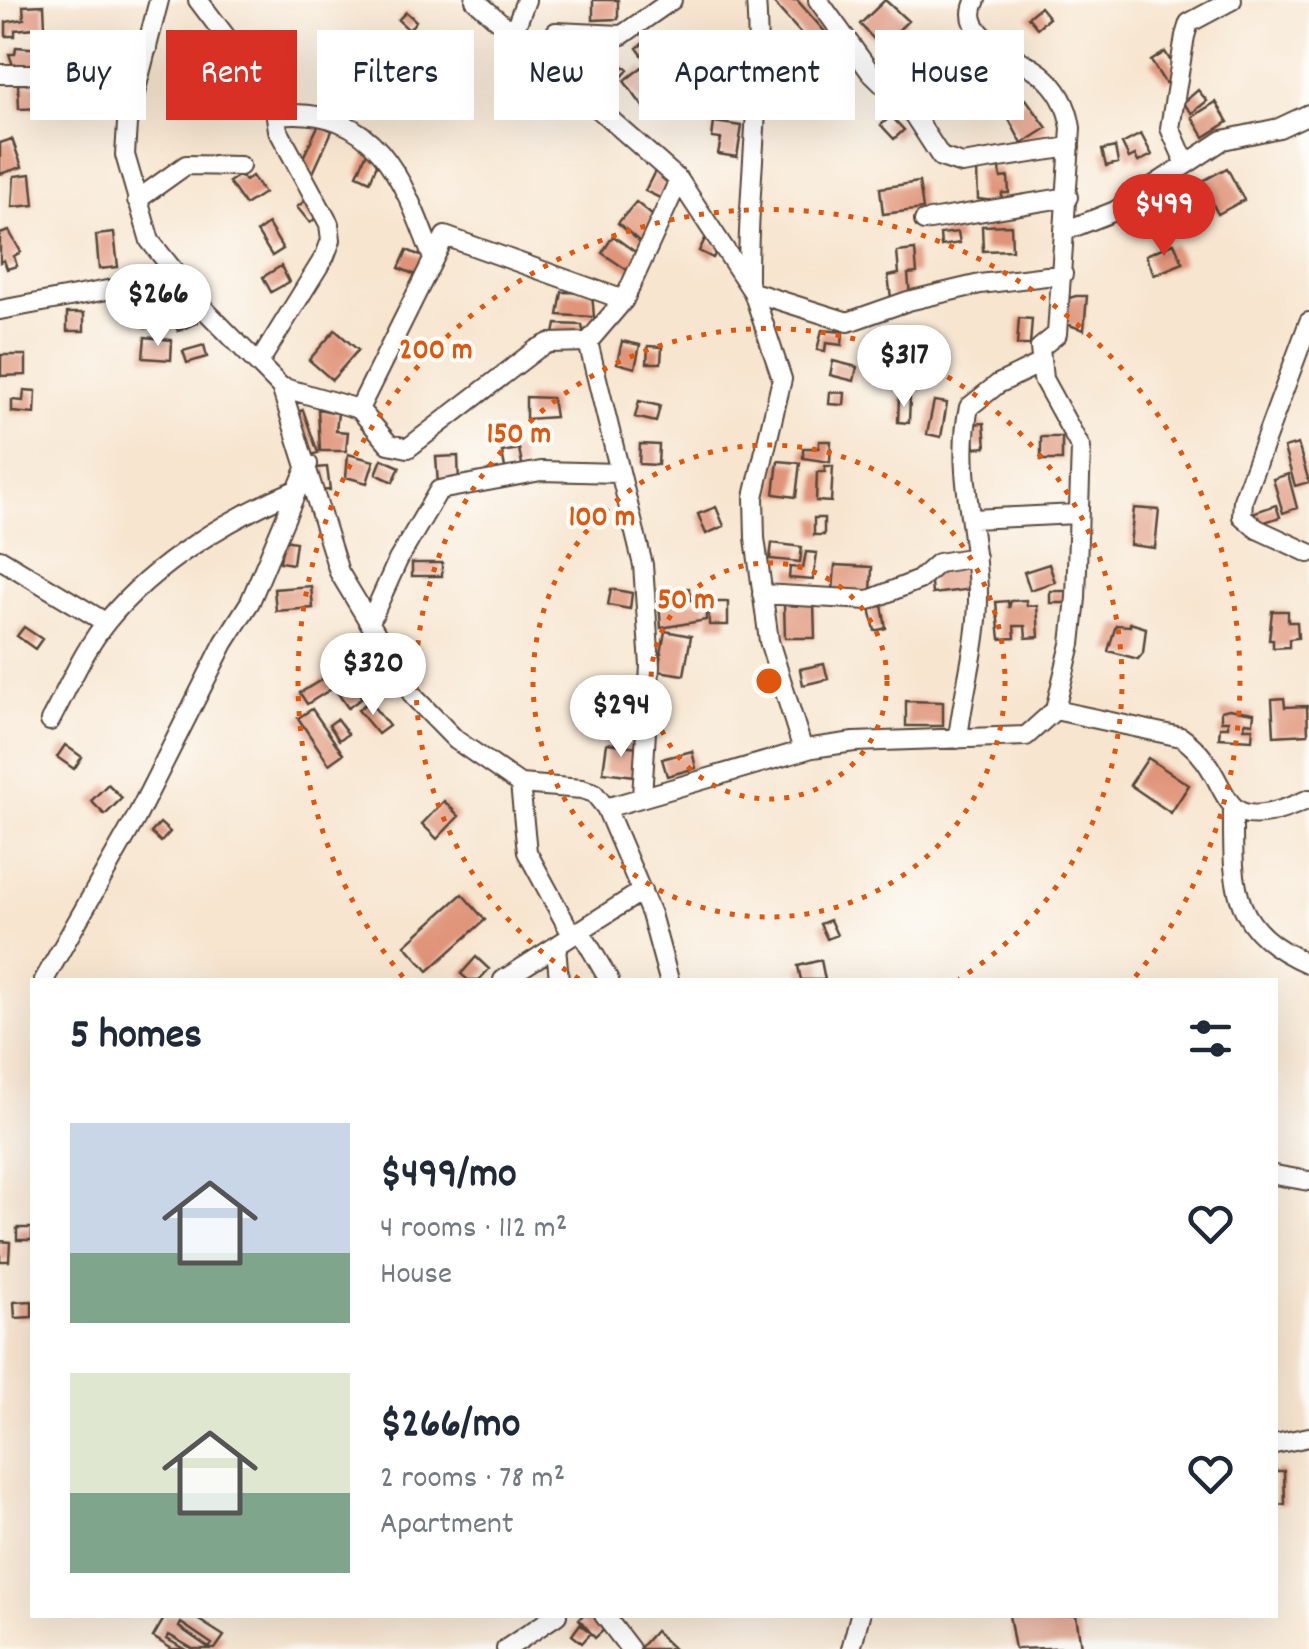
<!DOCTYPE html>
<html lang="en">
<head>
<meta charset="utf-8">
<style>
	:root { --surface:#fff; --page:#f6f6f7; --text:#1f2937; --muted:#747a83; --accent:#d93025 }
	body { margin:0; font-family:Dekko,sans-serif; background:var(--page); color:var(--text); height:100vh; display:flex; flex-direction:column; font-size:38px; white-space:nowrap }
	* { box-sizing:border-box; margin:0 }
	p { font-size:32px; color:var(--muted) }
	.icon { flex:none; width:55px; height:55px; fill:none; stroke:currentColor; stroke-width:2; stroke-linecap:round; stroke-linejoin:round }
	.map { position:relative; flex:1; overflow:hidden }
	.sheet { position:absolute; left:30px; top:978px; width:1248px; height:640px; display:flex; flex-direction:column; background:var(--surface); border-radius:0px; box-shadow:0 10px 40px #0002 }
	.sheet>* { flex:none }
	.guide { position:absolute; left:30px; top:30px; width:1250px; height:90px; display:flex; gap:20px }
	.price { position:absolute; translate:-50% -85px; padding:0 22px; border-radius:35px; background:#fff; color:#222; font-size:32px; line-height:65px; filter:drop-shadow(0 2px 5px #0008) }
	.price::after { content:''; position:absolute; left:50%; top:60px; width:30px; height:22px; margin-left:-15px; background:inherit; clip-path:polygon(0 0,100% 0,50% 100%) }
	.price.on { background:var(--accent); color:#fff }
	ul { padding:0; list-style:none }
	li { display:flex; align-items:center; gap:30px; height:250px; padding:0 40px }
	li span { display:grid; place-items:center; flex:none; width:280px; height:200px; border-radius:0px; color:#555 }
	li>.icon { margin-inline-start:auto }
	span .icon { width:120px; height:120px; fill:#fffc; stroke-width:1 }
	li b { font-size:42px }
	h2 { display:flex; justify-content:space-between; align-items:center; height:120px; padding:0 40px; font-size:42px }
	.chip { padding:0 35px; border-radius:0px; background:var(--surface); box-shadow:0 10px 40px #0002; font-size:35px; line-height:90px }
	.chip.on { background:var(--accent); color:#fff }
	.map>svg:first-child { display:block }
</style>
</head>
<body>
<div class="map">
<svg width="1309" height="1649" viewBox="0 0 1309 1649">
	<rect width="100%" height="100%" fill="#fdfcf7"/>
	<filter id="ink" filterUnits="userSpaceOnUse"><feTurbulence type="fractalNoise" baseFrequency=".01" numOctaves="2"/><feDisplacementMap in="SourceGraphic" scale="20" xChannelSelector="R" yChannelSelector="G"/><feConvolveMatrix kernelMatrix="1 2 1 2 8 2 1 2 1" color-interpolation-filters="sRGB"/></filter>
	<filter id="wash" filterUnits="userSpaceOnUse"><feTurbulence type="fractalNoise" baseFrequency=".0048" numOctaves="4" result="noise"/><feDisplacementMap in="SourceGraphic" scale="40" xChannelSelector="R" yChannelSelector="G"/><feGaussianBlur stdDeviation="2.25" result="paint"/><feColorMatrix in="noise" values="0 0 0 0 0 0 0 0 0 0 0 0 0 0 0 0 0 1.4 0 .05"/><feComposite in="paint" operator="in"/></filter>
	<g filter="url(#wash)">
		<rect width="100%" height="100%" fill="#f7e5cf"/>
		<g id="blocks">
			<!-- building -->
			<path fill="#e09479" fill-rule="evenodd" d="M593 0H618V19L593 20Z
				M771 0H797L825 32 804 51 797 43 804 37Z
				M885 0 908 21 881 47 860 24Z
				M44 5 45 27 15 30V36H6V22L24 19 23 6Z
				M1040 7 1049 18 1037 28 1028 17Z
				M406 12 416 21 409 30 398 20Z
				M451 34 462 51 453 57 442 40Z
				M654 35 685 78 668 90 637 48Z
				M55 36 70 43 62 64 47 58Z
				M16 47 42 49 40 70 14 68 9 54H15Z
				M1165 52 1179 74 1165 83 1151 61Z
				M610 54 628 70 603 98 585 81Z
				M704 56 708 64 718 60 726 81 705 91 692 61Z
				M642 67 662 95 644 108 624 81Z
				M18 84H40V93H46V108L19 109Z
				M1198 90 1207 101 1192 113 1183 103Z
				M1026 99 1047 128 1022 144 1004 110Z
				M1216 102 1228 122 1204 137 1192 117Z
				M891 116 904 130 894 139 881 125Z
				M714 122 742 126 737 157 718 154 721 139 712 138Z
				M319 124 332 131 313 173 299 166Z
				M1141 134 1152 155 1138 162 1135 155 1129 158 1122 144Z
				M12 139 22 167 0 174V143Z
				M1115 147 1118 163 1106 166 1102 150Z
				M367 152 380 157 370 181 357 175Z
				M1000 168 1001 178 1008 177 1009 193H1002L1001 202 978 199 977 170Z
				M1227 168 1244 200 1218 214 1201 182Z
				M656 169 671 176 660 198 645 191Z
				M31 174 34 205 12 207 14 176Z
				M240 175 245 181 252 176 264 193 245 205 229 182Z
				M919 182 923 209 883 214 880 188Z
				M306 200 318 216 310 223 297 207Z
				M636 202 659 221 640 242 618 223Z
				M268 224 283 249 272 256 257 232Z
				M1011 225 1012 250 983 251 982 226Z
				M9 231 21 252 14 256 17 266 7 269 4 260 0 262V234Z
				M958 232 960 243 941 246 940 234Z
				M114 233 118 267 99 269 96 235Z
				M613 236 641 256 630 272 602 253Z
				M705 239 719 246 713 258 699 251Z
				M1174 243 1183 263 1154 275 1146 255Z
				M407 250 430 260 423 278 399 268Z
				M915 250 917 273 908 274 910 296 891 298 888 276 899 274 897 252Z
				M281 266 289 282 271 292 263 277Z
				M562 292 592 293 594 317 558 315Z
				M1076 296H1087L1084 330 1066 324V299Z
				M156 301 160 322 146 328 138 308Z
				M190 304 198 322 178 331 170 314Z
				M67 313H84V331H67Z
				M1019 318 1032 319 1030 345H1017Z
				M556 324 582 325 585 341 553 339Z
				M335 330 358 350 332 380 309 360Z
				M822 330 843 332 842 345 826 343 825 351 817 350Z
				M145 337 172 340 171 360 143 358Z
				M622 341 640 345 635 368 617 363Z
				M204 345 207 357 187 363 183 351Z
				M648 346 662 347 661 363H647Z
				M1 355H26V375L1 376Z
				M833 361 857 367 854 381 830 375Z
				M883 365 897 369 894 381 880 376Z
				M24 390 36 391 35 414 12 412V400L23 401Z
				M830 392 845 393 844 405 829 404Z
				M899 396 910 397 909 423 898 422Z
				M526 397 552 398 555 417 526 419Z
				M639 401 660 406 656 422 635 417Z
				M934 401 947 403 941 437 927 434Z
				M318 409 338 413 336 431 348 432 346 451H320Z
				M303 410 318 453 311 455 296 413Z
				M984 423 986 447 975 448 972 424Z
				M1041 437H1062V460H1041Z
				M819 441H831L830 462 803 458V448H819Z
				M640 444 659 445 658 465 639 464Z
				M1298 444 1309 482 1295 486 1284 448Z
				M519 449 523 469 506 473 502 452Z
				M348 454 374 461 367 483 346 477Z
				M458 456 459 484 438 485 436 457Z
				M382 459 400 467 393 482 376 474Z
				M778 461 800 463 796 497 774 494Z
				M825 466H833L831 502 816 501 817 472H825Z
				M327 467 330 490 318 491 315 468Z
				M1288 474 1297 508 1283 513 1273 479Z
				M1276 505 1280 517 1253 526 1249 514Z
				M716 507 724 526 706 534 698 514Z
				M1134 508 1159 510 1155 548 1130 545Z
				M814 518H824V535H814Z
				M283 540 296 542 293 564 280 562Z
				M772 543 802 547 800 562 770 559Z
				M806 552 817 553 813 580 789 578 790 567 803 568Z
				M412 563H442V576H412Z
				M1049 564 1055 582 1030 590 1024 572Z
				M835 565 872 567 871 595 833 592Z
				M970 568 972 589 932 594 930 572Z
				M311 586 313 608 276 611 274 589Z
				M689 588 690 600H706V620L661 628 658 590Z
				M611 589 632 593 630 609 608 605Z
				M1050 591H1070L1069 603H1050Z
				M1026 600 1027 606 1037 605 1039 637 1026 638 1025 626H1014L1015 638 1000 639 996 602 1008 601 1009 608 1011 601Z
				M709 602H728V625H709Z
				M814 602 815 638H785L784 603Z
				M882 605 886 628 875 631 870 608Z
				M1272 611H1288V622H1297L1298 638 1289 639V647L1273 648V640H1269Z
				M1130 623 1146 628 1143 653 1138 659 1108 651 1116 625 1130 626Z
				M24 627 42 639 35 649 17 636Z
				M665 631 691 636 684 675 658 671Z
				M824 664 828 679 803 685 800 669Z
				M337 670 344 681 307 704 300 693Z
				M351 682 362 698 348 708 337 692Z
				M1284 698 1285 707 1307 706 1308 734 1274 736 1272 699Z
				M369 701 389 726 378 734 358 710Z
				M906 701 943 702V726H906Z
				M312 709 343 754 329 764 298 718Z
				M1229 709 1254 713 1253 723 1245 722 1244 728H1253L1252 740 1219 738 1220 727H1228V721H1221V711Z
				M337 719 348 734 339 740 329 725Z
				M607 743 638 747 635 776 603 772Z
				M65 745 82 757 74 769 57 757Z
				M692 751 696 768 667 776 662 759Z
				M1148 758 1189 785 1171 813 1130 785Z
				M108 784 122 798 105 815 91 801Z
				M444 801 459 816 437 839 422 824Z
				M160 823 170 832 161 842 151 833Z
				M462 894 485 920 428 971 405 945Z
				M830 920 837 935 827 939 820 924Z
				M476 957 489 969 479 980H468L461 974Z
				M821 960 825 980H801L798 966Z
				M17 1228H32V1240H17Z
				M0 1241 10 1242 9 1261H0Z
				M32 1301V1317L15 1318 14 1302Z
				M1275 1471H1284L1285 1504 1275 1505Z
				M166 1615H191L224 1636 215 1649H193L169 1635 167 1639 184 1649H172L153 1637ZM181 1623 212 1644 209 1648 179 1627Z
				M583 1615H595L606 1628 595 1638 579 1619Z
				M1009 1615H1076L1081 1647 1015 1649Z
				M580 1624 591 1633 582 1643 572 1635Z
				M655 1631 674 1649H639Z"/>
		</g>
	</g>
	<g filter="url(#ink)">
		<use href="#blocks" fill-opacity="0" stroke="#574639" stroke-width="2.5"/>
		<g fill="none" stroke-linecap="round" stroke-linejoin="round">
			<defs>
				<path id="minor" d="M159 0 127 124 125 155 150 241 206 311 281 387 339 572 414 697 456 740 520 784 582 789 594 793 606 808 651 914 669 980
					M198 0 226 37 257 65 274 103 278 130 329 224 331 240 325 256 260 361
					M475 0 679 180 753 292 782 379 754 497 755 538 769 641 803 750
					M818 0 871 73 913 114 941 157 962 164 1070 147
					M976 0C956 36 1019 56 1041 74 1058 88 1068 107 1071 128L1057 334 1040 348 1043 379 1081 448 1076 598 1071 644 1055 710 1181 737C1241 779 1206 845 1309 799
					M513 34 526 0
					M542 58 556 32 622 35 672 0
					M0 74H38L147 49
					M277 115C377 104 404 182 433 259
					M915 117 958 68 996 44
					M1185 162 1170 128 1185 36 1189 23 1232 0
					M137 200 186 165 240 166
					M924 221 1068 197
					M1067 230 1115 211 1223 140 1279 128 1309 114
					M748 282C747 188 763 94 756 0
					M753 292 848 322 908 301 980 284 1063 274
					M0 310 177 277
					M1309 322 1243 500 1242 516 1257 529 1309 553
					M281 387 359 409 389 444 408 448 537 349 549 343 588 342
					M359 409 445 236 624 300
					M973 519 1076 514
					M0 559 105 622
					M762 594 869 600 919 580 938 563 976 557
					M370 622 398 560 439 490 541 471 618 473
					M50 721C68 688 84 649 108 620 155 563 231 517 298 489
					M958 739C963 691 979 641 978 593 977 530 955 470 969 407L998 384 1039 364
					M520 784 527 852 572 935
					M642 797 650 666 643 565 588 342 624 300 679 180
					M606 808 812 748 854 742 1026 736 1055 710
					M1233 810C1233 888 1230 930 1309 964
					M580 930 609 980
					M556 946 559 980
					M44 980 136 818 224 643 250 602 308 464
					M503 980 642 891
					M1275 1175 1309 1181
					M1275 1444 1309 1437
					M604 1615 630 1649
					M506 1649 557 1615
					M851 1649 860 1615"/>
			</defs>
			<!-- minor casing -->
			<use href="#minor" stroke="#574639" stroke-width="22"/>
			<!-- minor -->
			<use href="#minor" stroke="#fff" stroke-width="18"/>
		</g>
	</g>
	<!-- distance rings -->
	<g fill="none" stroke="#df570d" stroke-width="5" stroke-dasharray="5 10">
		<circle cx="769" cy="681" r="118"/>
		<circle cx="769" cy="681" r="236"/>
		<path d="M579 979A353 353 0 1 1 959 979"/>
		<path d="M403 977A471 471 0 1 1 1135 977"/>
	</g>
	<circle cx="769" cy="681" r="15" fill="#df570d" stroke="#fdfcf7" stroke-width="5"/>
	<g font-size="30" text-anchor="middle" font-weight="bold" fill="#df570d" stroke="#fdfcf7" stroke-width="8" stroke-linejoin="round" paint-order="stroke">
		<text x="436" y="358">200 m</text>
		<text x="519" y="442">150 m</text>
		<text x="602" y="525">100 m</text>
		<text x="686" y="608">50 m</text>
	</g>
</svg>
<b class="price on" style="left:1164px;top:259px">$499</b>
<b class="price" style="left:158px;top:349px">$266</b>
<b class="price" style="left:904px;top:410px">$317</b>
<b class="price" style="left:373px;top:718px">$320</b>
<b class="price" style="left:621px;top:760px">$294</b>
<div class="guide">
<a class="chip">Buy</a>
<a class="chip on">Rent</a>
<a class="chip">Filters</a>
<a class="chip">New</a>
<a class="chip">Apartment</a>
<a class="chip">House</a>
</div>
<section class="sheet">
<h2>5 homes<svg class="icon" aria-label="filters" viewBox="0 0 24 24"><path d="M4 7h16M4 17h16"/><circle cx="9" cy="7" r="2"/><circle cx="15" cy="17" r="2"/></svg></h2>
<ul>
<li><span style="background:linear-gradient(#c9d6e8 65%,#7fa58c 0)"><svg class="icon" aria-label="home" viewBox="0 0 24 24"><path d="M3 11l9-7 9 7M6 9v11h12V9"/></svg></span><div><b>$499/mo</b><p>4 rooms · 112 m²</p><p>House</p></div><svg class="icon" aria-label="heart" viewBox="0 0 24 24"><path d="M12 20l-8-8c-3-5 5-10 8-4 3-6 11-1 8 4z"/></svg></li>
<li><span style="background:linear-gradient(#dfe7d0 60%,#7fa58c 0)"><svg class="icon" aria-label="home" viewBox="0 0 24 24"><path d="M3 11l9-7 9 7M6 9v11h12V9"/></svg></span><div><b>$266/mo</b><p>2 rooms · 78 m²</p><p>Apartment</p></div><svg class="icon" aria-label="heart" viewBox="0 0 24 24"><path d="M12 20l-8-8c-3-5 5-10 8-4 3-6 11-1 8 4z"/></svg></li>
</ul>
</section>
</div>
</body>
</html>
